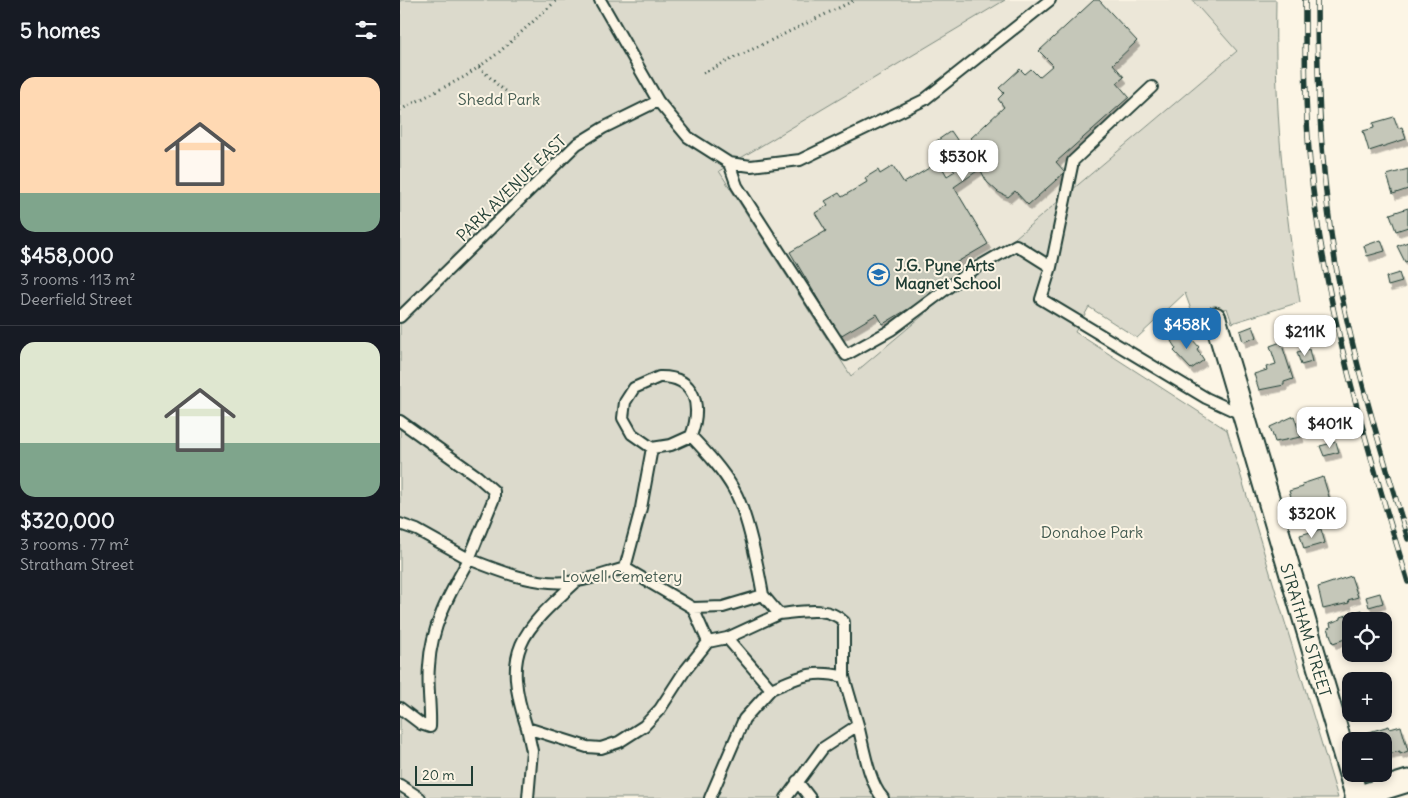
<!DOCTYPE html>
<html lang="en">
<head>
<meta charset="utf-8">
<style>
	:root { --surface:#171b24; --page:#242831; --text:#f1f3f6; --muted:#9ea1a6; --line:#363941; --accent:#1f6fb2 }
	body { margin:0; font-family:Delius,sans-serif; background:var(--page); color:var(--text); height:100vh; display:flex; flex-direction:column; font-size:19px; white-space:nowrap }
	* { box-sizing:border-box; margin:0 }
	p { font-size:16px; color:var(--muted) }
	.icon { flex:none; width:28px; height:28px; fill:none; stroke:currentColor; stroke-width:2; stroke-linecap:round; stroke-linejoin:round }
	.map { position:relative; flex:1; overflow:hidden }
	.sheet { display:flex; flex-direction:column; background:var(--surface); width:400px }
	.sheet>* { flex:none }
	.controls { position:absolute; left:942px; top:612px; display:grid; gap:10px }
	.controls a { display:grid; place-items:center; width:50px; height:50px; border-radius:10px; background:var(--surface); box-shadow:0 2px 8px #0003; font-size:25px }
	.scale { position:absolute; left:15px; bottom:12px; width:58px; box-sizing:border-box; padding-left:5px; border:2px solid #1f3d34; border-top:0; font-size:14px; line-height:18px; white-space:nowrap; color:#1f3d34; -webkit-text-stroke:4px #fcf5e5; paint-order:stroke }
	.price { position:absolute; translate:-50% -42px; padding:0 11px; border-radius:10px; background:#fff; color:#222; font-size:16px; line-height:32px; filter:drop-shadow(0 1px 2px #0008) }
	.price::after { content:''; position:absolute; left:50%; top:30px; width:15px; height:11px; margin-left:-8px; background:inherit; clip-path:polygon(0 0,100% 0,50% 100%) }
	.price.active { background:var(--accent); color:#fff }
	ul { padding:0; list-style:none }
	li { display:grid; align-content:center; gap:10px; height:265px; padding:0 20px }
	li+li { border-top:1px solid var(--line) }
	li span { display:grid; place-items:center; height:155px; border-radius:15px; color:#555 }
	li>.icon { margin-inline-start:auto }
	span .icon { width:90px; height:90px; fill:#fffc; stroke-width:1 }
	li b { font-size:21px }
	h2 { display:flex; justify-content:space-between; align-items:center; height:60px; padding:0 20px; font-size:21px }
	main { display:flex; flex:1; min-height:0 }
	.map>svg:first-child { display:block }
</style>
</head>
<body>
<main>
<section class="sheet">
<h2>5 homes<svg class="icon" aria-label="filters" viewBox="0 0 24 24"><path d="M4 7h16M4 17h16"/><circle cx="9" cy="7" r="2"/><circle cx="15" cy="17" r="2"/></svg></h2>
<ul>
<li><span style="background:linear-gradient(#ffd9b3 75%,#7fa58c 0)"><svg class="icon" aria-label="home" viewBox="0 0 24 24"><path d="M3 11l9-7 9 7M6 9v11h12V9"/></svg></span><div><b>$458,000</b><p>3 rooms · 113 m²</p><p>Deerfield Street</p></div></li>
<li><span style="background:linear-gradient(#dfe7d0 65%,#7fa58c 0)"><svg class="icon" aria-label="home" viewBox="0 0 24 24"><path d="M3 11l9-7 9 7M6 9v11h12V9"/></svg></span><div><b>$320,000</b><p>3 rooms · 77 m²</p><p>Stratham Street</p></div></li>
</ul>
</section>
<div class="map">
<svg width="1008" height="798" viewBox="0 0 1008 798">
	<defs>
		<filter id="shadow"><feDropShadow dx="3" dy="5.5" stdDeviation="0" flood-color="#0004"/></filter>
	</defs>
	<rect width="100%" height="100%" fill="#fcf5e5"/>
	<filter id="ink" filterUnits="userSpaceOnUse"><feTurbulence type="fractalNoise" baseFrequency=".02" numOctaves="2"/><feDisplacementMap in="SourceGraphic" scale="10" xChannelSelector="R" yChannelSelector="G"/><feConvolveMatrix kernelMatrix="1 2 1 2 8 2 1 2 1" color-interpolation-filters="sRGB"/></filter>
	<g filter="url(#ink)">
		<!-- built -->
		<path fill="#ece7d8" d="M604 0H792L837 51 451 376 318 171Z"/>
		<!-- green -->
		<path fill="#dcdacc" stroke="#7e8c80" d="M0 0H605L319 171 451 376 837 51 792 0H876C874 102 883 202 900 302L832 323 827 308 794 318 785 293 737 338 689 307 675 332 827 430 938 798H0Z"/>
		<!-- building -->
		<path fill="#c5c7b9" stroke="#1f3d34" filter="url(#shadow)" d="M694 0H699L737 41 713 64 724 77 717 83 729 97 656 162 665 172 628 205 615 191 608 197 598 192 587 182 580 169 554 187 588 244 552 265 560 278 483 324 477 314 440 336 390 252 426 231 415 213 428 205 425 201 439 193 442 197 467 182 465 178 478 170 480 174 493 166 504 183 539 162 547 176 555 171 535 142 551 131 571 160 582 152 570 139 604 107 598 99 604 93 599 88 620 69 625 74 631 69 639 77 653 65 639 51Z
			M994 117 998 128 1002 127 1006 139 969 151 963 131 974 128 973 123Z
			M1008 169V189L993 194 987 175Z
			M1008 208V227L996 231 990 214Z
			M981 240 985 251 967 256 964 246Z
			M1008 242V261L1005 262 997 246Z
			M999 273 1002 282 988 286 986 277Z
			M853 326 857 337 843 342 840 331Z
			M785 331 799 347 797 349 804 360 791 369 774 351 776 349 771 341Z
			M881 342 893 379 884 382V385L859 390 854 374 867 370 866 367 876 364 870 346Z
			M909 349 912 362 901 365 897 352Z
			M894 416 901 437 875 442 870 427Z
			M936 442 939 452 924 456 920 446Z
			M923 477 930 500 909 507 908 504 895 508 889 491 903 487 902 484Z
			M921 529 925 543 904 549 900 535Z
			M951 576 958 597 948 600 949 603 923 609 918 587Z
			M980 593 983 603 969 607 966 597Z
			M962 610 966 621H951V637L933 643 928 628 931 627 930 623 941 619V617Z
			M982 676 989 698 984 699V681H965Z
			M989 726 990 729 1001 726 1008 751 1000 754V751L985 755 984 741H968L966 733Z"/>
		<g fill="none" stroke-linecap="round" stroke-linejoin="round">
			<defs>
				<path id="lane" d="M200 0 258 101 288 137 329 163 351 166 400 160 524 100 650 0
					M752 87 673 161 651 267 641 299 806 398 843 415
					M329 163 337 186 446 355 491 330 569 272 616 245 651 267
					M0 317 177 144 203 128 258 101
					M259 377C296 376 302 406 291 436L271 445 252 448 232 434 223 418 225 402 234 388Z
					M0 421 77 476 94 491V498L69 559C104 573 139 587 177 581 193 579 209 572 225 568L241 508 252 448
					M291 436C306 452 323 470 334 490 348 514 358 567 363 595
					M0 524 17 530 69 559C50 593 31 626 29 666 27 686 31 707 30 727L21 724 0 708
					M225 568 293 608
					M327 638 379 614
					M308 642 327 638 371 689C399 677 413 669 444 677
					M458 725C463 744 469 784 483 798
					M127 728C101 650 121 632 177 581
					M397 781 410 798
					M0 785 20 798
					M128 798 132 751 127 728 187 747 201 748 219 742 244 726 260 709 284 672 308 642 293 608 323 607 363 595 379 614C400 612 429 605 444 622V677L458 725 423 748 386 798
					M310 798 344 719 371 689"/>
				<path id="street" d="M815 318 957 798
					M956 797 1008 781"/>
			</defs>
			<!-- lane casing -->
			<use href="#lane" stroke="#1f3d34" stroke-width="14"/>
			<!-- street casing -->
			<use href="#street" stroke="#1f3d34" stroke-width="25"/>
			<!-- path -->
			<path stroke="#1f3d34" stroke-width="3" stroke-dasharray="1 4" stroke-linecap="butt" d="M79 67 100 87 130 108
				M303 73 455 0
				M0 110 66 76 97 54 157 0"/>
			<!-- lane -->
			<use href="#lane" stroke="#fcf5e5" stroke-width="10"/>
			<!-- street -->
			<use href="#street" stroke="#fcf5e5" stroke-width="21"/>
			<defs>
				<path id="rail" d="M905 0C905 54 905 109 910 163 924 306 966 444 1008 582
					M917 0C917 91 921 181 937 272 954 362 981 451 1008 539"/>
			</defs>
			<!-- rail casing -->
			<use href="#rail" stroke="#1f3d34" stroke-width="5.5"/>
			<!-- rail -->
			<use href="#rail" stroke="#fcf5e5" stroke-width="4" stroke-dasharray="11" stroke-linecap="butt"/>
		</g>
	</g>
	<!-- icons -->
	<defs>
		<symbol id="school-ring" viewBox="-11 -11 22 22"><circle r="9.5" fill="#fcf5e5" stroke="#1f6fb2" stroke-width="1.5"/><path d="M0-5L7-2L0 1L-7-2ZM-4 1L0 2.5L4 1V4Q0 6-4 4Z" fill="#1f6fb2"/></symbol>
	</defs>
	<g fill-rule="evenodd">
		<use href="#school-ring" x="466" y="262" width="25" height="25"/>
	</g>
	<g text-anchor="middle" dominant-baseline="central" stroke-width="4" stroke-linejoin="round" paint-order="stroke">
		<!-- park labels -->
		<g font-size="16" fill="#455c52" stroke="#fcf5e5">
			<text x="99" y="99">Shedd Park</text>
			<text x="692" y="532">Donahoe Park</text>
			<text x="222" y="576">Lowell Cemetery</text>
		</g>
		<!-- street labels -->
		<g font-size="16" fill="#1f3d34" stroke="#fcf5e5">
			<text transform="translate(111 188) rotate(-44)">PARK AVENUE EAST</text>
			<text transform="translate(906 630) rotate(73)">STRATHAM STREET</text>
		</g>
		<!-- poi labels -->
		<g font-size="16" font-weight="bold" fill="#1f3d34" stroke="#fcf5e5" text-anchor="start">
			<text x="495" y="265">J.G. Pyne Arts<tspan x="495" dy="18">Magnet School</tspan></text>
		</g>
	</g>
</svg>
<div class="controls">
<a><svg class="icon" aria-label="locate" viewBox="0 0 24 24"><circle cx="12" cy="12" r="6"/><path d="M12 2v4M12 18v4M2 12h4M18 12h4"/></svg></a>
<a>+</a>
<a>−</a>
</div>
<div class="scale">20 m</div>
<b class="price" style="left:563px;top:182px">$530K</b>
<b class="price active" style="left:787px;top:350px">$458K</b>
<b class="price" style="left:905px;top:357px">$211K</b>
<b class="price" style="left:930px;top:449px">$401K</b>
<b class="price" style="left:912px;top:539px">$320K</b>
</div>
</main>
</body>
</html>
